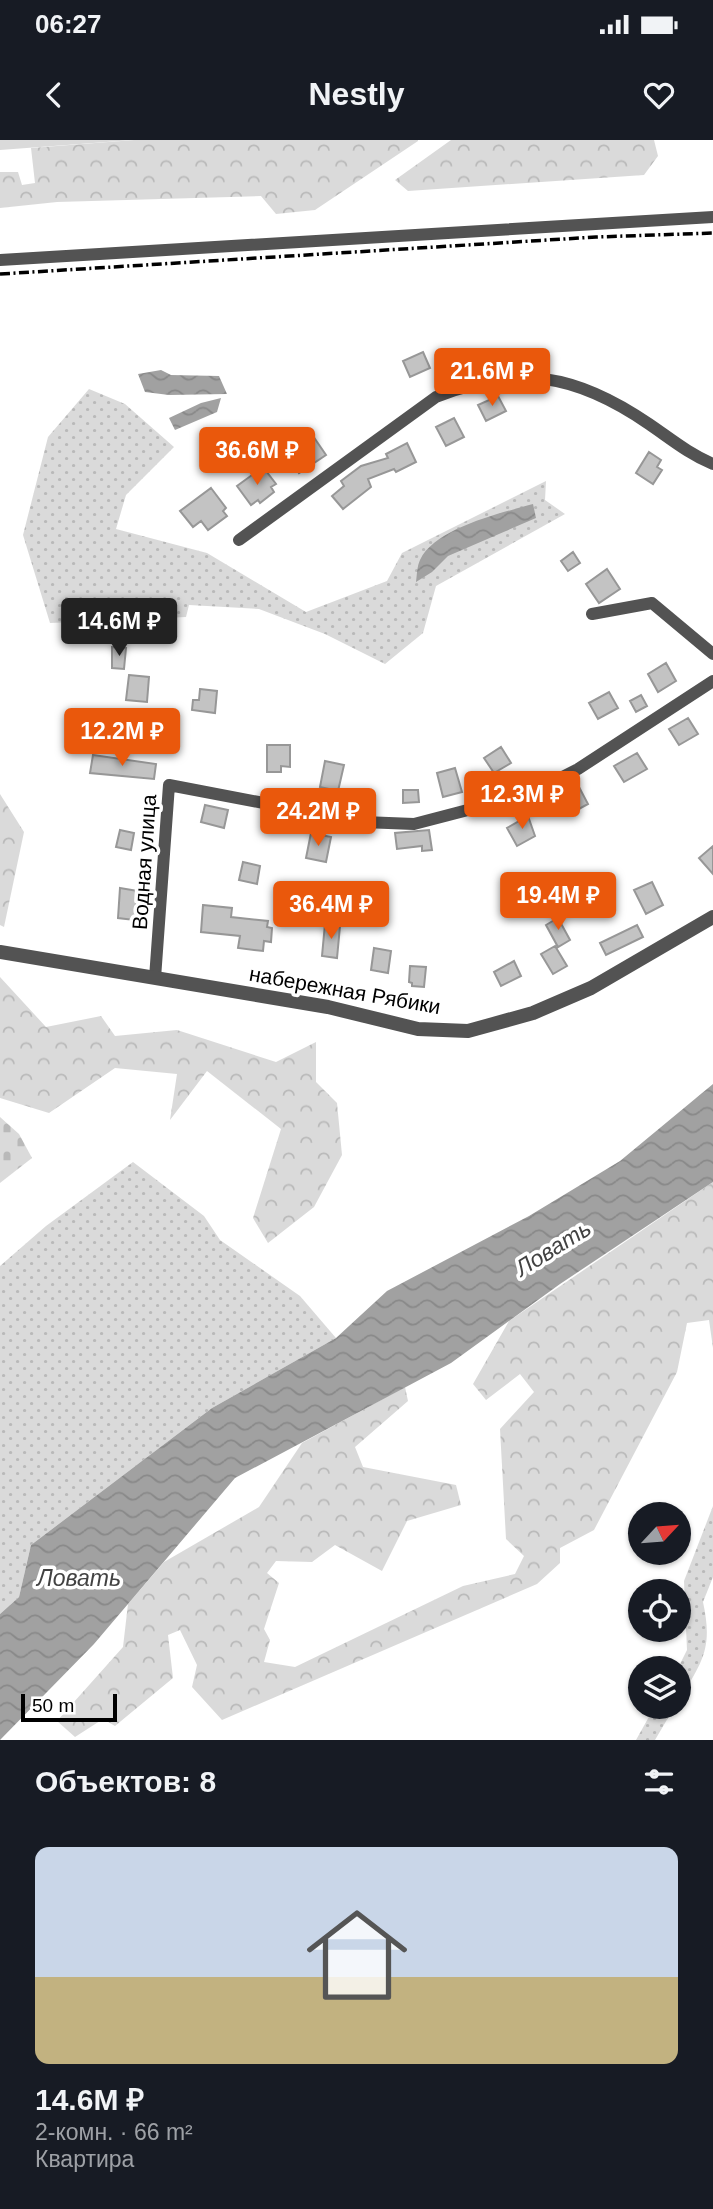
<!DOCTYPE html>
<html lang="ru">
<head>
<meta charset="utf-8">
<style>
	:root { --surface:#171b24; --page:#242831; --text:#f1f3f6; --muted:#9ea1a6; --line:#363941; --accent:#ea580c }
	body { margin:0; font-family:Arial,sans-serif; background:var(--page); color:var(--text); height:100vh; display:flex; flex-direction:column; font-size:26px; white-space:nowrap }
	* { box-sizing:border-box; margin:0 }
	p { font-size:23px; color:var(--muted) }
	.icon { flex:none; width:38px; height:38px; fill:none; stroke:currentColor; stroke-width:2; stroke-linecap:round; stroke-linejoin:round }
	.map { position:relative; height:1600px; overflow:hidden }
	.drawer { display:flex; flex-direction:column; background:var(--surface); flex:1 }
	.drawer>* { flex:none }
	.needle { width:46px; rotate:64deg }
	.buttons { position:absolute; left:628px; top:1362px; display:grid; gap:14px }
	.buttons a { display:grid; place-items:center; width:63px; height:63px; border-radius:50%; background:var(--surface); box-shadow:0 2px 5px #0004; font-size:35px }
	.scale { position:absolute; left:21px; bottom:18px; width:96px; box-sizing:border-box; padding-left:7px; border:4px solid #000; border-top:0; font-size:19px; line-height:24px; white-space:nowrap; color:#000; -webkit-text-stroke:5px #fff; paint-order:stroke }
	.price { position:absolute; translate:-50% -60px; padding:0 16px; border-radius:7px; background:var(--accent); color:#fff; font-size:23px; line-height:46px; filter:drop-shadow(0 2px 4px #0008) }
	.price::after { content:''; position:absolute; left:50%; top:42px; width:21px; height:16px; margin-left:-10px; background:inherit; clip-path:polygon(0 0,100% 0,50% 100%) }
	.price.active { background:#222; color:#fff }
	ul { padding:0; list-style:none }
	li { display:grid; align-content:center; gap:14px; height:371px; padding:0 35px }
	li+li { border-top:2px solid var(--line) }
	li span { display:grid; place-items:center; height:217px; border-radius:14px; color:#555 }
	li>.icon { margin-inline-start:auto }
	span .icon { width:126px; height:126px; fill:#fffc; stroke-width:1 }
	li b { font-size:30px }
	h2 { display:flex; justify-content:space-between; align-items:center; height:84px; padding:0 35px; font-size:30px }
	.status { display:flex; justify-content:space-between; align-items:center; height:49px; padding:0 35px; background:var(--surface); direction:ltr }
	.status svg { height:19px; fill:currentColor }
	header { display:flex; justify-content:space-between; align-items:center; height:91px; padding:0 35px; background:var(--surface); font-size:32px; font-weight:700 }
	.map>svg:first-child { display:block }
</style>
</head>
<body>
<div class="status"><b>06:27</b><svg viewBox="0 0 49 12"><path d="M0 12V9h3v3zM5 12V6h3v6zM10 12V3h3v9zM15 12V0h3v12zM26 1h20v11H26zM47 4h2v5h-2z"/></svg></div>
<header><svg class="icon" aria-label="back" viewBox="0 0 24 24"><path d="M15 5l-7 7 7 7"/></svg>Nestly<svg class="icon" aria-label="heart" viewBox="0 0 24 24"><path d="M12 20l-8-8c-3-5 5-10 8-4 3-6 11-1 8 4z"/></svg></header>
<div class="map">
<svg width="713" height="1600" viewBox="0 0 713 1600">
	<defs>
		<pattern id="grass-dots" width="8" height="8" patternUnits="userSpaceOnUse" patternTransform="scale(1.75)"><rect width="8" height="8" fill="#dadada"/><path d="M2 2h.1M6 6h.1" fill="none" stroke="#b9b9b9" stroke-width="1.8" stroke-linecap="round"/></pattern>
		<pattern id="forest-crowns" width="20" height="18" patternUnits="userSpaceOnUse" patternTransform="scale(1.75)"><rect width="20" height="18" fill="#dadada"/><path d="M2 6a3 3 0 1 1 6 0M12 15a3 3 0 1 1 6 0" fill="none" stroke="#b9b9b9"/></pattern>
		<pattern id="cemetery-stones" width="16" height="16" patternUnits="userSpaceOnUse" patternTransform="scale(1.75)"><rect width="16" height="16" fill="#dadada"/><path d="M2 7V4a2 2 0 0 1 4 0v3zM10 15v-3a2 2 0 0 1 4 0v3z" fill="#b9b9b9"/></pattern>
		<pattern id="water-waves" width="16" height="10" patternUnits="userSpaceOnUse" patternTransform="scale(1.75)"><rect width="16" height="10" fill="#a1a1a1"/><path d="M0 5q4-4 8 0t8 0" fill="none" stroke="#898989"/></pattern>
	</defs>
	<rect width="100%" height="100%" fill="#fff"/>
	<!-- grass -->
	<path fill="url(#grass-dots)" d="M89 249 125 264 174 307 126 355 116 389 207 413 306 472 387 441 402 413 546 341 545 360 565 374 436 446 423 493 385 524 325 494 259 469 189 465 186 477 50 483 23 395 48 297Z
		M133 1022 204 1076 220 1100 300 1156 336 1198 212 1268 31 1405 19 1457 0 1474V1126L46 1086Z
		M713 1366V1437L703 1462C713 1508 703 1521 679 1560L678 1528 687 1510 684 1441Z
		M655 1566H675L655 1600H636Z"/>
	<!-- forest -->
	<path fill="url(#forest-crowns)" d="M134 0H418V1L315 70 276 74 261 56 57 62 0 68V32H18L22 45 35 43 31 8Z
		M451 0H654L658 16 644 35 408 51 395 40Z
		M0 654 24 692 4 787 0 785Z
		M0 837 46 887 101 876 115 896 177 890 276 922 316 902V942L337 963 342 1015 314 1067 268 1103 253 1078 281 989 207 931 170 980 177 934 115 928 49 973 0 958Z
		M713 1042V1208L709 1180 687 1183 677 1232 594 1390 560 1408V1423L537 1444 222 1580 192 1547 197 1525 180 1490 168 1495 173 1538 115 1586 103 1579 75 1597 57 1581 123 1507 128 1464 164 1422 259 1367 302 1303 405 1247 408 1261 355 1307 363 1327 456 1345 461 1365 407 1381 382 1431 335 1405 312 1422 276 1421 267 1433 279 1443 264 1489 270 1500 264 1522 295 1527 463 1446 515 1434 524 1416 506 1399 500 1289 534 1252 520 1234 486 1260 473 1244 509 1181Z"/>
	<!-- cemetery -->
	<path fill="url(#cemetery-stones)" d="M0 977 19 994 32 1018 0 1043Z"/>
	<!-- green -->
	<path fill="#dadada" d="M0 0H133L0 10Z"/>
	<!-- water -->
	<path fill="url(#water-waves)" d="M161 230 171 235 219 236 227 254 169 255 145 252 138 234Z
		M221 258 217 272 175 290 169 278 201 263Z
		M533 364 536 378 448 416 432 432 416 442C417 435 417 426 420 420 435 388 501 373 533 364Z
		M713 944V1042L560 1144 451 1223 235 1338 94 1504 0 1600V1474L19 1457 31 1405 212 1268 336 1198 387 1151 529 1076 620 1021Z"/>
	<!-- building -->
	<path fill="#c3c3c3" stroke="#979797" stroke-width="2" d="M423 212 430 228 410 237 403 221Z
		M498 256 506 271 486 281 478 265Z
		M454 278 464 297 446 306 436 287Z
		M313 296 326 315 299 333 286 314Z
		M407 303 416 322 396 332 394 329 368 339 371 347 343 369 332 356 344 346 341 341 361 326 388 318 386 314Z
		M649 312 661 320 657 327 662 330 653 344 636 333Z
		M263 327 276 344 271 347 274 352 260 363 258 360 251 365 237 346Z
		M211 348 226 368 223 371 227 376 208 390 201 381 193 387 180 371Z
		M573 412 580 423 568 431 561 421Z
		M607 429 620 449 599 463 586 444Z
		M112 507 126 508 124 529 112 528Z
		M666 523 676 541 658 552 648 534Z
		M129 535 149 537 147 562 126 560Z
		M200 549 217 551 215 573 192 570 193 560H199Z
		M609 552 618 568 598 579 589 563Z
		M641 555 647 566 636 572 630 561Z
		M688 578 698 594 679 605 669 589Z
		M267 605H290V627L281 626V632H267Z
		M501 607 511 623 494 633 484 618Z
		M637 613 647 629 624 642 614 626Z
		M93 615 156 624 154 639 90 633Z
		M325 621 344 625 338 651 320 647Z
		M455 628 462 652 443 657 437 633Z
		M579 647 588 664 568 675 559 658Z
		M403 650H418L419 662 403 663Z
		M205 665 228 670 224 688 201 682Z
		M528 676 535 696 517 706 507 688Z
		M120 690 134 693 131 710 116 707Z
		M429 690 432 710 422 711V706L397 709 395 693Z
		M311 693 331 697 326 722 306 718Z
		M713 706V734L699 718Z
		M243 722 260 726 257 744 239 740Z
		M652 742 663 765 646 774 634 750Z
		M120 748 144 752 142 765 136 764 134 780 118 778Z
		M364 749 380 751 378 766 362 763Z
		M203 765 232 768 231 777 268 781 267 787 272 788 271 802 264 801 263 811 238 808 240 796 201 792Z
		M558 778 570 800 558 807 546 785Z
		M325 784 340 786 337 818 322 816Z
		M637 785 643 797 606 815 600 803Z
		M555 806 567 826 553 834 541 814Z
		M374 808 391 811 388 833 371 830Z
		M514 821 521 836 501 846 494 832Z
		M410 826 426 827 424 847 412 846V843L409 842Z"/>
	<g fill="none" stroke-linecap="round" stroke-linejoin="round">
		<!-- minor -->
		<path stroke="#535353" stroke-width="12" d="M0 120 713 77
			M239 400 436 257C520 224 576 234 649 284 671 299 689 314 713 324
			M592 474 652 463 713 514
			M155 838 169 645 363 682 414 684 529 654 578 629 713 541"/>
		<!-- tertiary -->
		<path stroke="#535353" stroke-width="14" d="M0 812 328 867 418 889 468 891 533 873 591 848 713 777"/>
		<!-- rail -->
		<path stroke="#000" stroke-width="3.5" stroke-dasharray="10 3.5 2 3.5" stroke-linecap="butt" d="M0 134 596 97 713 93"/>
	</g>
	<g text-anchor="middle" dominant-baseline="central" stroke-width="7" stroke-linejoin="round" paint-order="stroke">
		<!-- street labels -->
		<g font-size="21" fill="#000" stroke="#fff">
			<text transform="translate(144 722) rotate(-86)">Водная улица</text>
			<text transform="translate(345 850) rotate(10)">набережная Рябики</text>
		</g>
		<!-- water labels -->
		<g font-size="23" font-style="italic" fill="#424242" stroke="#fff">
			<text transform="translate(553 1108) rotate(-32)">Ловать</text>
			<text x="79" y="1438">Ловать</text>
		</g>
	</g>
</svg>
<div class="buttons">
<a><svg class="needle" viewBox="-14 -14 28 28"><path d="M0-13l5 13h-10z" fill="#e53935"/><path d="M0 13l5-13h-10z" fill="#9ea1a6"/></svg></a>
<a><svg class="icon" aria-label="locate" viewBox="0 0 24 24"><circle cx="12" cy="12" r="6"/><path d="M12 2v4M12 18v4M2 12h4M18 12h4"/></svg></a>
<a><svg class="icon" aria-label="layers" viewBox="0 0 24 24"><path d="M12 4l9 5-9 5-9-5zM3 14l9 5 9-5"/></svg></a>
</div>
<div class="scale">50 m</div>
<b class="price" style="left:492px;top:268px">21.6M ₽</b>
<b class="price" style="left:257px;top:347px">36.6M ₽</b>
<b class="price active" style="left:119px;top:518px">14.6M ₽</b>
<b class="price" style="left:122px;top:628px">12.2M ₽</b>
<b class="price" style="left:522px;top:691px">12.3M ₽</b>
<b class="price" style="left:318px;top:708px">24.2M ₽</b>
<b class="price" style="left:558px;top:792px">19.4M ₽</b>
<b class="price" style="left:331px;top:801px">36.4M ₽</b>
</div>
<section class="drawer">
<h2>Объектов: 8<svg class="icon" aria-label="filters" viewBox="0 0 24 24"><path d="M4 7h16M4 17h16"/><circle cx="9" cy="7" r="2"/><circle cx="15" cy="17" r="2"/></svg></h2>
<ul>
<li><span style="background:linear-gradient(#c9d6e8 60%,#c2b280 0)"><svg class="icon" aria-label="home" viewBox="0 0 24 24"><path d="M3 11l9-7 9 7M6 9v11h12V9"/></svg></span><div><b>14.6M ₽</b><p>2-комн. · 66 m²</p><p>Квартира</p></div></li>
</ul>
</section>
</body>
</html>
